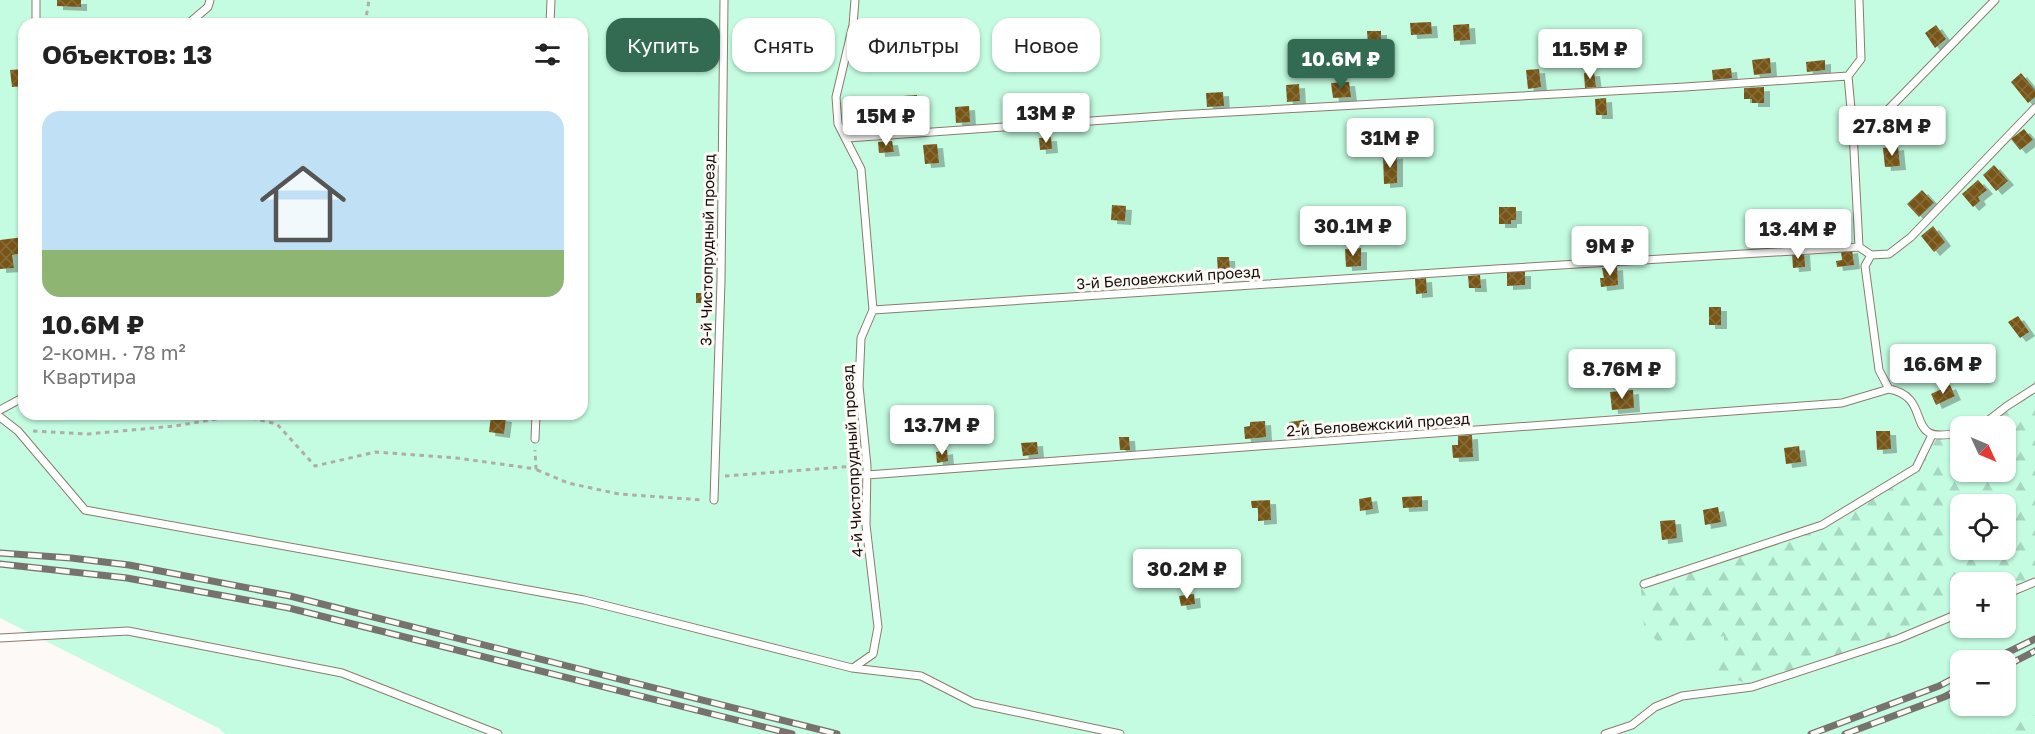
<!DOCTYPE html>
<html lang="ru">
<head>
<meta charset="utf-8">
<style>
	:root { --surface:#fff; --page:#f6f6f6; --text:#222; --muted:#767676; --accent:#326a52 }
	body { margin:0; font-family:"Golos Text",sans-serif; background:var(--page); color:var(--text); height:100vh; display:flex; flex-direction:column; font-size:22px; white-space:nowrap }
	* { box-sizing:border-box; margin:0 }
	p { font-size:20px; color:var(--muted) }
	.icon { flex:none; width:33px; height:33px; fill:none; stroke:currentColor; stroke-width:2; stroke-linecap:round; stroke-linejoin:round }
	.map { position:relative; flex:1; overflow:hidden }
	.drawer { position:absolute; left:18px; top:18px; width:570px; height:402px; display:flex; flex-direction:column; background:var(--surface); border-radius:18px; box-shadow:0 2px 4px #0004 }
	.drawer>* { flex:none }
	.banner { position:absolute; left:606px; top:18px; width:570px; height:54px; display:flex; gap:12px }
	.needle { width:39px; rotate:134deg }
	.controls { position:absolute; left:1950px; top:416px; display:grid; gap:12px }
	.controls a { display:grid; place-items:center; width:66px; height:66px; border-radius:12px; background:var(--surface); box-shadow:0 2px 4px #0004; font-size:30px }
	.price { position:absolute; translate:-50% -51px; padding:0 14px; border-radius:6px; background:#fff; color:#222; font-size:20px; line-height:39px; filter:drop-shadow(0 2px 3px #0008) }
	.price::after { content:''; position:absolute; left:50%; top:36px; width:18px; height:14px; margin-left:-9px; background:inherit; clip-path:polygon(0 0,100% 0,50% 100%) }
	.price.current { background:var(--accent); color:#fff }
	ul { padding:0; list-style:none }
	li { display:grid; align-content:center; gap:12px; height:318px; padding:0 24px }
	li span { display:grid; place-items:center; height:186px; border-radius:18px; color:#555 }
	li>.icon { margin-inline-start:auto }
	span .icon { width:108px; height:108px; fill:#fffc; stroke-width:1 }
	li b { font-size:26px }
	h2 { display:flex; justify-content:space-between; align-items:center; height:72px; padding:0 24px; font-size:26px }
	.chip { padding:0 21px; border-radius:18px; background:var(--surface); box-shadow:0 2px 4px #0004; font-size:21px; line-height:54px }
	.chip.current { background:var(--accent); color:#fff }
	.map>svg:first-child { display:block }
</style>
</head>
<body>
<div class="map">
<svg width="2035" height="734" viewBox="0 0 2035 734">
	<defs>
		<pattern id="forest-firs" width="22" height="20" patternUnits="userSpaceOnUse" patternTransform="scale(1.5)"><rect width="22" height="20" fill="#c3fce1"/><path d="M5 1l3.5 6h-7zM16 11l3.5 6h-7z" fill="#a7d7c0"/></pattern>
		<pattern id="building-cross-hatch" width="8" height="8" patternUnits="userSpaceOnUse" patternTransform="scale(1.5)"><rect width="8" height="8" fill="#775413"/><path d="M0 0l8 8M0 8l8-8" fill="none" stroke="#886d3c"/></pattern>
		<filter id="shadow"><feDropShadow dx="6" dy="4" stdDeviation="0" flood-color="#0004"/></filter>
	</defs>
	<rect width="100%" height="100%" fill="#fdf9f6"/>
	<!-- green -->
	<path fill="#c3fce1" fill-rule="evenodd" d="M0 0H2035V381L1985 421 1960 426V428L1925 438 1913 465 1820 523 1641 579 1724 636V652L1750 684 1897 635 1960 608V627H2006V589L2035 576V715L1987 734H225L220 729 0 618ZM24 24H582V414H24ZM1960 660H2006V705H1960Z"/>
	<!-- forest -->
	<path fill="url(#forest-firs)" fill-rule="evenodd" d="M2035 381V576L2006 589V582H1960V608L1897 635 1750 684 1710 672 1724 652V636L1660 645 1644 626 1640 579 1820 523 1913 465 1925 438 1960 428V471H2006V426H1966L1985 420ZM1960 504H2006V549H1960Z
		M2035 715V734H1987Z"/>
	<!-- building -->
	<path fill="url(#building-cross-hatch)" filter="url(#shadow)" d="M57 0H81V7L57 6Z
		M1431 22 1432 34 1411 35 1410 23Z
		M1469 24 1470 40 1454 41 1453 25Z
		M1936 25 1946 39 1935 48 1925 33Z
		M1367 31H1381V44L1368 45Z
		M1770 58 1771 73 1754 75 1752 60Z
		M1825 60V70L1807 72 1806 62Z
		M1731 68 1732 78 1713 80 1712 70Z
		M24 69V86L12 87 10 70Z
		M1539 69 1541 87 1528 89 1526 70Z
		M1594 72 1596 87 1585 88 1584 73Z
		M2021 73 2035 90V97L2028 103 2011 82Z
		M1349 82 1351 97 1333 98 1331 83Z
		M1299 84 1300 101 1287 102 1286 85Z
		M1764 87V103H1752V99H1744V88Z
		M1223 92 1224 106 1207 107 1206 93Z
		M1061 94 1063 113 1050 115 1048 96Z
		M917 95 918 112 903 113V96Z
		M1606 98 1607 115H1596L1595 99Z
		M969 106 970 122 956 123 955 107Z
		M2024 129 2033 140 2020 150 2011 139Z
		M1051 137 1052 149 1040 150 1039 138Z
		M892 141 894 152 879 153 878 142Z
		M937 144 939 163 925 164 923 145Z
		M1898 146 1900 166 1885 167 1883 148Z
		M1397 155V183L1384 184 1383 156Z
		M1994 165 2008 181 1996 191 1983 175Z
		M1978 180 1987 190 1978 197 1980 201 1973 207 1962 194Z
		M1922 190 1934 203 1919 217 1907 204Z
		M1112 205 1126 206 1125 221 1111 220Z
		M1499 207H1516V220H1511V224H1499Z
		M1844 218V234H1834L1833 226H1830V219Z
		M1933 226 1945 242 1934 252 1921 236Z
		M24 237V253L12 255 14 268 0 269V240Z
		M1361 248V266L1346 267 1345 249Z
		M1852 249 1854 265 1837 267 1836 261 1842 260 1841 251Z
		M1804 251 1805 267 1793 268 1792 252Z
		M1217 257H1229L1230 272H1218Z
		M1617 266 1618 285 1601 287 1600 278H1604L1602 268Z
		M1507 272H1525V285L1507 286Z
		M1480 275 1481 288H1469L1468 276Z
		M1426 278 1427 293 1416 294 1415 279Z
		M696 293H706L705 303H696Z
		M1709 307H1721V325H1709Z
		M2018 316 2029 332 2020 338 2008 322Z
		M1950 385 1955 396 1936 405 1931 394Z
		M1633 390 1634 408 1612 410 1610 392Z
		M491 416 506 418 504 434 489 432Z
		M1304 420 1306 435 1296 436V432H1290L1289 422Z
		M1265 421 1266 437 1245 439 1244 427 1250 426V422Z
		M1876 431H1890L1891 449 1877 450Z
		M1472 435 1473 457 1453 458 1452 445H1458V436Z
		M1119 437H1129L1130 450H1120Z
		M1037 442 1038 454 1023 456 1021 443Z
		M1799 446 1801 462 1786 464 1784 448Z
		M947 450 948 461 937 463 936 452Z
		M1422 496V507L1403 508 1402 497Z
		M1371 497 1373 509 1360 511 1359 499Z
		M1270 500 1271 520 1258 521V508H1252L1251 501Z
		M1718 507 1721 522 1705 525 1703 510Z
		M1675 520 1677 538 1662 540 1660 521Z
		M1194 594 1195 604 1181 606 1179 596Z"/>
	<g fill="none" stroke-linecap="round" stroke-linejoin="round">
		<defs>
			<path id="service" d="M36 0V24
				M1859 0 1861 59 1848 76 1853 131 1859 247 1871 255 1865 266 1879 370 1889 389C1936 398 1900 448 1960 432
				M188 24 208 7 210 0
				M550 24 551 0
				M1853 131 1878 120 1995 0
				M847 138 1176 115 1685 87 1848 76
				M1871 255 1889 254 1911 237 2035 108
				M873 310 1496 269 1859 247
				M0 410 24 397
				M0 417 18 431 85 510 584 600 852 668 921 676 974 703 1120 734
				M1981 426 2007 406 2035 388
				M535 439 536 414
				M867 475 1842 403 1889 389
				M714 500 721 281 724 0
				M1644 584 1822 525 1916 468 1932 435
				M2006 594 2035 582
				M0 638 128 631 342 673 498 734
				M853 668 873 654 878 627 866 525 867 466 859 386 861 338 873 310 861 169 838 124 836 97 853 25 855 0
				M1605 734 1632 725 1655 707 1682 696 1752 687 1898 639 1960 613"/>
		</defs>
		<!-- service casing -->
		<use href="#service" stroke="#8c7a6d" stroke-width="9"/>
		<!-- path -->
		<path stroke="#b1aca9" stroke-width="3" stroke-dasharray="4.5 4.5" stroke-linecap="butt" d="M365 24 369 0
			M234 414 277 424 315 466 376 452 457 458 536 469 535 450
			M33 431 88 434 175 426 235 416
			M537 470 568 483 619 494 703 500
			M725 476 856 466"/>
		<!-- service -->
		<use href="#service" stroke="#fff" stroke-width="7"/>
		<defs>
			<path id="rail" d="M0 553 71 558 129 565 290 596 837 734
				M0 564 127 578 289 608 792 734
				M1992 660 2035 639
				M2006 666 2035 651
				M1811 734 1939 686 1960 675
				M1845 734 1944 697 1960 689"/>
		</defs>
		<!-- rail casing -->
		<use href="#rail" stroke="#78726e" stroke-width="7"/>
		<!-- rail -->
		<use href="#rail" stroke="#fdf9f6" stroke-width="4.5" stroke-dasharray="14" stroke-linecap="butt"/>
	</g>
	<g text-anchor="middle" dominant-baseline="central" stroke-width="6" stroke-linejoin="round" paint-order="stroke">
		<!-- street labels -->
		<g font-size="15" fill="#160f0a" stroke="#fdf9f6">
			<text transform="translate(707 250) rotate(-89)">3-й Чистопрудный проезд</text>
			<text transform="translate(1168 277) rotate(-4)">3-й Беловежский проезд</text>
			<text transform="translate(1378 424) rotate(-4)">2-й Беловежский проезд</text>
			<text transform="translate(852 461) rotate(-93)">4-й Чистопрудный проезд</text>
		</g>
	</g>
</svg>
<div class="controls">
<a><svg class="needle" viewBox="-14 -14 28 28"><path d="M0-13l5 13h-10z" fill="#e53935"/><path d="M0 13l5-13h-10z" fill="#767676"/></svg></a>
<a><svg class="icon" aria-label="locate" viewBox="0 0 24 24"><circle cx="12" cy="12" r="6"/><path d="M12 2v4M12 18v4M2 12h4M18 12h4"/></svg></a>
<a>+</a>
<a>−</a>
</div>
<b class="price" style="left:1590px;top:80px">11.5M ₽</b>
<b class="price current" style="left:1341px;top:90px">10.6M ₽</b>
<b class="price" style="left:1046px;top:144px">13M ₽</b>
<b class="price" style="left:886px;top:147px">15M ₽</b>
<b class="price" style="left:1892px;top:157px">27.8M ₽</b>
<b class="price" style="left:1390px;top:169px">31M ₽</b>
<b class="price" style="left:1353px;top:257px">30.1M ₽</b>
<b class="price" style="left:1798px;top:260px">13.4M ₽</b>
<b class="price" style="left:1610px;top:277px">9M ₽</b>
<b class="price" style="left:1943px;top:395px">16.6M ₽</b>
<b class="price" style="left:1622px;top:400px">8.76M ₽</b>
<b class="price" style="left:942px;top:456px">13.7M ₽</b>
<b class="price" style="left:1187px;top:600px">30.2M ₽</b>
<div class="banner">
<a class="chip current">Купить</a>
<a class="chip">Снять</a>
<a class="chip">Фильтры</a>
<a class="chip">Новое</a>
</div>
<section class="drawer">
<h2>Объектов: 13<svg class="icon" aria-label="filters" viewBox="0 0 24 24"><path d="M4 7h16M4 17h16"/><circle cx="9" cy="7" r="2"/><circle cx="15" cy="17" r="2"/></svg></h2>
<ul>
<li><span style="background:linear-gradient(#bfe0f5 75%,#8fb573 0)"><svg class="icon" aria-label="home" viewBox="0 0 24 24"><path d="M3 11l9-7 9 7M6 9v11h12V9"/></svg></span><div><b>10.6M ₽</b><p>2-комн. · 78 m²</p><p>Квартира</p></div></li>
</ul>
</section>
</div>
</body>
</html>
